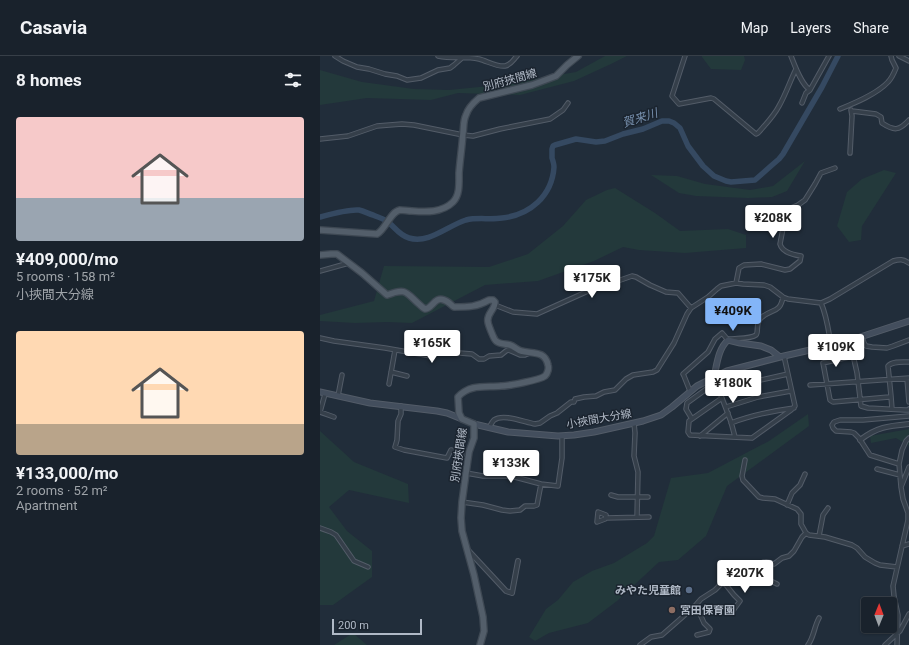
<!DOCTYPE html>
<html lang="en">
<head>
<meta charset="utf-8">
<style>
	:root { --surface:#19222c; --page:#222a34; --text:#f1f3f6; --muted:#9fa4a9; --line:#373f48; --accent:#83b5f8 }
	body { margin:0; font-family:Roboto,"Noto Sans JP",sans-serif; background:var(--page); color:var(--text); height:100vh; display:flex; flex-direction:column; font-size:15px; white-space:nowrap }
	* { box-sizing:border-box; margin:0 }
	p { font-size:13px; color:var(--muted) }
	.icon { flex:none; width:22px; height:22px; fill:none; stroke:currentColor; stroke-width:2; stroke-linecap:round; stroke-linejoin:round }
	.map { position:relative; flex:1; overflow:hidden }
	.sheet { display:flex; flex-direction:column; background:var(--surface); width:320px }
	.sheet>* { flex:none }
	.needle { width:26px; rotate:1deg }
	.controls { position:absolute; left:541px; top:541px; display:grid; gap:8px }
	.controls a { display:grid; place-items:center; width:36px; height:36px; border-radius:4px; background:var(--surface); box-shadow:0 1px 3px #0004,0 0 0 1px var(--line); font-size:20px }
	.scale { position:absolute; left:12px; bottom:10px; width:90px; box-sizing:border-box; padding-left:4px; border:2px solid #b0b9c6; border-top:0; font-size:11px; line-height:14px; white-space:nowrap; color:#b0b9c6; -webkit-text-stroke:3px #1b242f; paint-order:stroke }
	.price { position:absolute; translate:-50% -34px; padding:0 9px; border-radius:4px; background:#fff; color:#222; font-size:13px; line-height:26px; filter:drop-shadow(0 1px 2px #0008) }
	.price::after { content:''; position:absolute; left:50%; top:24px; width:12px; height:9px; margin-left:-6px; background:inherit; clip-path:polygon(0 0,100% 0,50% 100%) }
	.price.active { background:var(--accent); color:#111 }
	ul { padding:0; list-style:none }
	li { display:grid; align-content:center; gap:8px; height:212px; padding:0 16px }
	li span { display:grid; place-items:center; height:124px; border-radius:4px; color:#555 }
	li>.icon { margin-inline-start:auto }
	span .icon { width:72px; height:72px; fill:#fffc; stroke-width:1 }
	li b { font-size:17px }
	h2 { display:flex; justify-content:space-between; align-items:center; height:48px; padding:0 16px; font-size:17px }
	header { display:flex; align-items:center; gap:24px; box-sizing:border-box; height:56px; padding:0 20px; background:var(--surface); border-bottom:1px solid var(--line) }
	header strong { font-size:19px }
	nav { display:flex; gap:22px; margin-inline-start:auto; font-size:14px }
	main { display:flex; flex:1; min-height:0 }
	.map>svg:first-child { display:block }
</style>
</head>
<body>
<header>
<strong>Casavia</strong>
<nav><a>Map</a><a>Layers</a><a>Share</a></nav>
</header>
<main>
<section class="sheet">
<h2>8 homes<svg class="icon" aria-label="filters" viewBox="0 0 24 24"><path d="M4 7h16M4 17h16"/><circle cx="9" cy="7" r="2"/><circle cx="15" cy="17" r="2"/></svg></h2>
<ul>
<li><span style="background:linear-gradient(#f6c9c9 65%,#9aa5b1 0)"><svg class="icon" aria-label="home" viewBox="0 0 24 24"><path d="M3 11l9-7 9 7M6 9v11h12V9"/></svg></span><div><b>¥409,000/mo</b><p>5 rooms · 158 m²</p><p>小挾間大分線</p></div></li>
<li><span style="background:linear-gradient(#ffd9b3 75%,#b9a48a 0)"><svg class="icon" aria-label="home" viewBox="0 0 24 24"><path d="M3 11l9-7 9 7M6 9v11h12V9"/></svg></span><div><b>¥133,000/mo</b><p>2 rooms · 52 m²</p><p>Apartment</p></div></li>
</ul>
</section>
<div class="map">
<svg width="589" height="589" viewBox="0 0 589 589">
	<rect width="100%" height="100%" fill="#212d3a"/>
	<!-- green -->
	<path fill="#23393b" d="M285 0H307L291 8 254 25 200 39 138 37 111 44 47 42 0 49V14L42 26 94 33 129 34 179 29 256 16Z
		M382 0H424L425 4 421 14 391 13 382 1Z
		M485 105 467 135 452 141 428 142 376 140 359 137 331 119 357 120 385 128 430 134 453 130Z
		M564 114 576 117 542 170 541 184 529 186 517 170 527 136 542 123Z
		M295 132 335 157 360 175 408 173 426 179V192L365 197 319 194 303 191 274 205 218 225 165 229 92 267 67 266 35 267 0 265V259L54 245 64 210 169 211 208 198 243 170 266 144 287 134Z
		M488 358 489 370 407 430 386 480 358 504 339 506 297 545 268 567 229 577 215 585 209 581 226 553 238 544 253 526 272 515 294 507 327 487 334 480 351 422 388 417 449 385Z
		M589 373V390L576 382 551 387 550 380Z
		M0 375 34 406 88 428 89 447 29 434 9 451 27 475 52 495V521L13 549H0Z
		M33 577 47 589H14Z"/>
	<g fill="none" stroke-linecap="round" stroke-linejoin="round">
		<!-- river -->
		<path stroke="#354961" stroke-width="5.5" d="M0 161C11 158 28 153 39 154 44 155 49 158 53 159 57 161 62 162 65 164 74 169 78 179 89 182 109 188 127 170 146 164 158 161 170 164 182 162 210 159 232 140 234 111 234 108 233 105 232 102 232 99 232 96 232 93L233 90 235 89 256 83 276 86 285 85 303 78 323 73 342 65H349L354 67 360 72 368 90 383 110 394 120 406 125 411 126 435 124 452 109 459 103 463 98 502 31 518 0"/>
		<defs>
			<path id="minor" d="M15 0 23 5 37 11 49 13 65 18 77 20 87 24 101 22 118 14 130 12 134 9 142 2
				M118 0C132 3 145 0 159 3 167 5 177 11 185 10 191 9 193 4 197 0
				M365 0 352 40 359 48 391 42 394 43 436 78 438 77C445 69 454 60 459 50 466 38 470 25 476 13
				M471 0C475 10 481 28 490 34
				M579 0 589 5
				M482 47 486 37 490 34 509 0
				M520 53C535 47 557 38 568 26 572 22 574 17 576 12L572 4 571 0
				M532 55 556 58 561 61 562 67C574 75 579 75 589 64
				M0 83 28 80 57 70 82 68 94 69 143 79 153 80 180 73 230 63 243 54 248 47
				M530 97 532 60 531 54
				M0 215 29 207
				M416 227 419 212 424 209 441 208 465 214 470 213 480 205 481 200C474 199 462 196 460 188L464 167 463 157 466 154 478 149 485 144 495 128 501 117 515 112
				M501 247C506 258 508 271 510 283L521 281 524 283 525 286
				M175 249 193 256 217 258 266 236 312 220 316 221 330 229 346 236 358 237 371 252
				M542 280 544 287 546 290 552 291 567 292 573 290 589 284
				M0 282 14 285 65 292 111 300 113 295H115L152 298 159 303H164L169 300 181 299 186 295 188 294 191 295 200 299H205L210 297
				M410 284V283C416 282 431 283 436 279 439 276 435 268 441 262 452 252 460 258 463 241
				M544 287 534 296 533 299 537 317 541 350 548 352 585 354H588L589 353
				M533 300 503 307 510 344 513 346 569 341 571 340 568 310C573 305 582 306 589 306
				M71 316 87 320
				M394 321 411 366 415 381
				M587 323 589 346
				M69 328 75 294
				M490 329 589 322
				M370 335 364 320 363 318 388 296 395 283 402 277 408 284
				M400 336 427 327 468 318
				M5 338 0 356 14 361
				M18 340 22 319
				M571 340 572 353
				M402 342 369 365 368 376 370 379 432 382 471 354 475 350 464 300
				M81 350V358L78 365 77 384 75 391 84 394 127 402 131 394 149 399
				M406 351 438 341 471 335
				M372 363 366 353 367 347 396 326
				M314 367 315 377 314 400 318 416 317 461
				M411 367C432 359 452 355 474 352
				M169 372C170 370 172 366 174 364 183 357 204 366 215 368L220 367 230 360 237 357 251 346H254L255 343 264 341 276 340 284 336 295 334 306 323 313 319 333 316 337 314 354 287 367 258 371 252 388 241 397 233 401 230 416 227 423 228 444 229 450 231 463 241 468 243 501 247 510 243 573 205C580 203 583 203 589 207
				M380 380 408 357
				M425 404 422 420 423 424 439 441 443 442 455 443 477 453 481 458V468L486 477 489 479 505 481 532 489 537 492 545 501 555 507 560 509 577 511
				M579 408 550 399 539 382 534 377 531 376 516 375 513 372 512 369 514 366 520 364H543L589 360
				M557 413 580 419
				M146 417 163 420H191L221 428 238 430 242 402V380
				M581 431 589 411
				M291 439 298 441H328
				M142 446 163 449 182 454 190 455 200 454 205 450H214L217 449 221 428
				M467 449 472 437 480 429 485 418
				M278 456 286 459 285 463 277 466Z
				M286 462 329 461
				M0 472 11 476 16 479 34 505 48 511
				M499 480 503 459 508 452
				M582 490 589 488
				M434 515 438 519 457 528
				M402 526 406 529 414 539 420 545 412 556
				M427 529 438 519
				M376 549 384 567 390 573 389 576 377 579
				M320 589 331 581 342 579 374 551 381 543 395 534 416 513C424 508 428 516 435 514 439 513 440 506 444 506 447 505 452 507 454 508L462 502 469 500 474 495 482 481 486 477
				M488 589C494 581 494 571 499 562
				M565 589 580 575 589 558
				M577 589 578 559 574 540 573 530 588 464V457L583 443 581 431 579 408 582 394 586 385 589 382"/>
			<path id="tertiary" d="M540 384C557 371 568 370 589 368
				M147 493 186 535 192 537 198 505"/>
			<path id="secondary" d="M394 321C397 308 398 293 408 284L420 287 441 290 451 294 460 301
				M0 336 50 347 117 355 127 357 142 363
				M154 368 188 376 238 380 254 379 274 376 323 365 341 359 352 351 377 330 407 315 464 300 525 286 589 265"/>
			<path id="primary" d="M0 174 57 178C66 173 70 156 80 154 84 154 88 155 92 155 106 156 122 157 133 146 140 139 139 127 139 117 140 104 142 91 143 77 144 71 143 65 146 59 148 52 153 47 159 42L212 29 236 20 247 9 258 0
				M0 199 11 198H17L42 217 67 239C87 231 86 237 100 249 101 250 103 252 105 253 112 253 115 240 124 244 128 245 131 249 134 251 148 251 157 251 169 244H173L175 246C175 254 166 258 168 266 168 268 174 284 176 285 179 288 186 288 190 289 194 290 197 294 201 295 212 298 225 294 228 309 229 312 228 317 225 320 220 324 188 330 181 330 172 331 162 330 153 332 148 333 141 337 138 341L139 357 142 363 154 368V382L149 396 147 410 142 446 141 462 142 475 154 519 163 561 164 575 160 589"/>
		</defs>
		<!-- minor casing -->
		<use href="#minor" stroke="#535c68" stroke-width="5.5"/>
		<!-- tertiary casing -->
		<use href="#tertiary" stroke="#535c68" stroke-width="6"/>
		<!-- secondary casing -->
		<use href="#secondary" stroke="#535c68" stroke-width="7"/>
		<!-- primary casing -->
		<use href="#primary" stroke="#3e4853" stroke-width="8"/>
		<!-- minor -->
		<use href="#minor" stroke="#353f4a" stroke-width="3.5"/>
		<!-- tertiary -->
		<use href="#tertiary" stroke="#353f4a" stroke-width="4"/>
		<!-- secondary -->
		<use href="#secondary" stroke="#434e5d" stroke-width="5"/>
		<!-- primary -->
		<use href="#primary" stroke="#535e6a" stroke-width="5.5"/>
	</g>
	<!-- markers -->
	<circle fill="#5c6f8a" stroke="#1b242f" stroke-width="1.5" cx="369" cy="534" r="4"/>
	<circle fill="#8d6e63" stroke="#1b242f" stroke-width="1.5" cx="352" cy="554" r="4"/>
	<g text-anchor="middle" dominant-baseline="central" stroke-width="3" stroke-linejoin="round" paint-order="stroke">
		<!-- street labels -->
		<g font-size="11" fill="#b0b9c6" stroke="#1b242f">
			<text transform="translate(190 24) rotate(-15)">別府挾間線</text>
			<text transform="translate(279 363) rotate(-10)">小挾間大分線</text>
			<text transform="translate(139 399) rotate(-81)">別府挾間線</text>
		</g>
		<!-- poi labels -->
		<g font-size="11" font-weight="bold" fill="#b0b9c6" stroke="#1b242f" text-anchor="end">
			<text x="361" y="534">みやた児童館</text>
			<text x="360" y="554" text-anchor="start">宮田保育園</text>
		</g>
		<!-- water labels -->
		<g font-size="12" font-style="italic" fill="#7891af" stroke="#1b242f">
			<text transform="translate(320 62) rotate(-18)">賀来川</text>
		</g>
	</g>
</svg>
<div class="controls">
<a><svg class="needle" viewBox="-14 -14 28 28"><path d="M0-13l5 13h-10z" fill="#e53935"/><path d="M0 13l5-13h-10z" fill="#9fa4a9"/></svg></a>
</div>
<div class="scale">200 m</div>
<b class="price" style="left:453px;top:183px">¥208K</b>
<b class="price" style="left:272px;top:243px">¥175K</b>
<b class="price active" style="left:413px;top:276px">¥409K</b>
<b class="price" style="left:112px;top:308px">¥165K</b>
<b class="price" style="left:516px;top:312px">¥109K</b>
<b class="price" style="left:413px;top:348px">¥180K</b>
<b class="price" style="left:191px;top:428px">¥133K</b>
<b class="price" style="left:425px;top:538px">¥207K</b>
</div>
</main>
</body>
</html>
